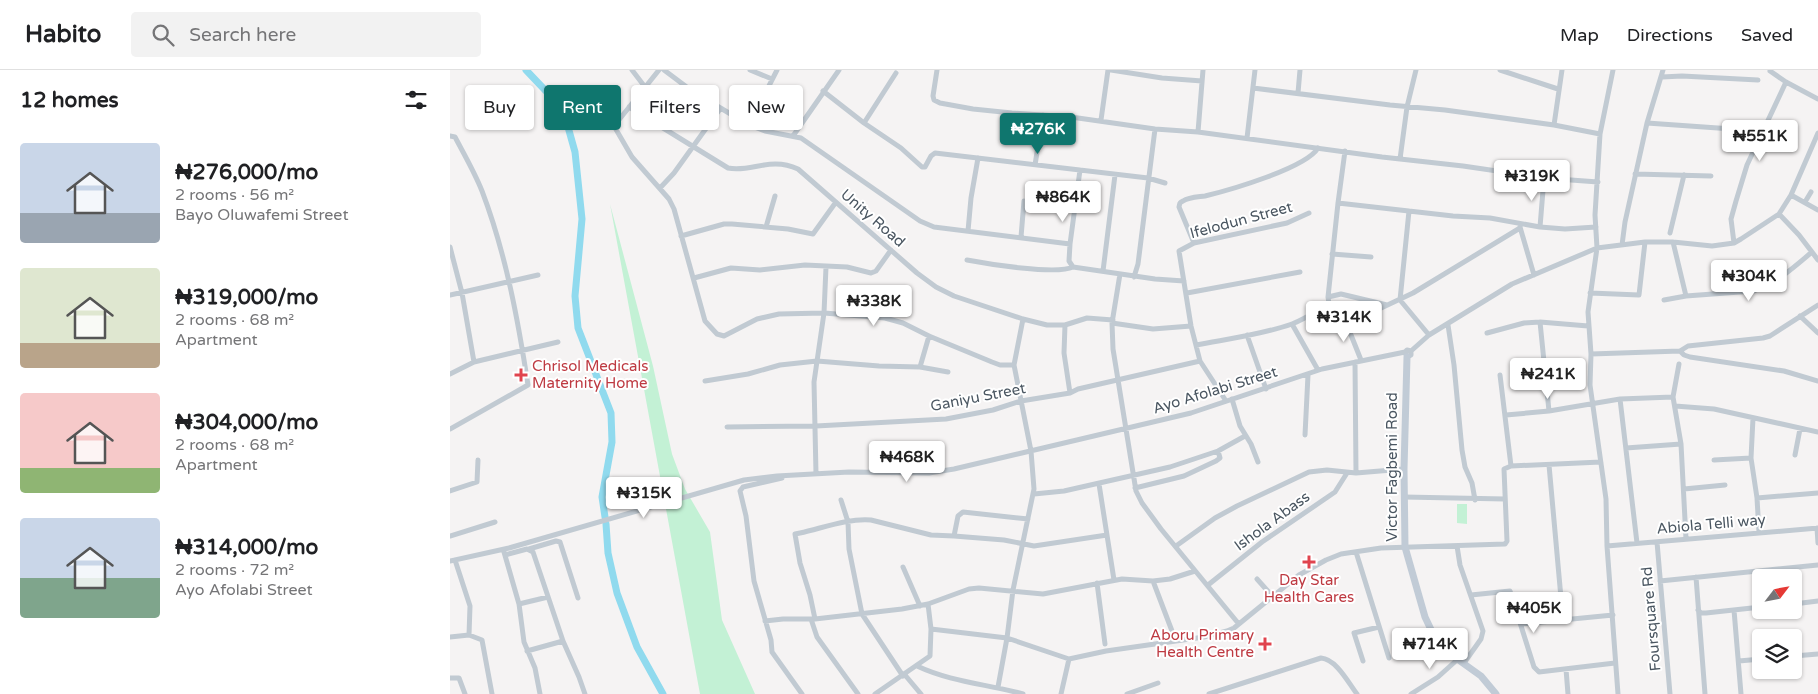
<!DOCTYPE html>
<html lang="en">
<head>
<meta charset="utf-8">
<style>
	:root { --surface:#fff; --page:#f2f2f2; --text:#202124; --muted:#757577; --line:#e0e0e0; --accent:#0f766e }
	body { margin:0; font-family:"Varela Round",sans-serif; background:var(--page); color:var(--text); height:100vh; display:flex; flex-direction:column; font-size:19px; white-space:nowrap }
	* { box-sizing:border-box; margin:0 }
	p { font-size:16px; color:var(--muted) }
	.icon { flex:none; width:28px; height:28px; fill:none; stroke:currentColor; stroke-width:2; stroke-linecap:round; stroke-linejoin:round }
	.map { position:relative; flex:1; overflow:hidden }
	.panel { display:flex; flex-direction:column; background:var(--surface); width:450px }
	.panel>* { flex:none }
	.banner { position:absolute; left:15px; top:15px; width:475px; height:45px; display:flex; gap:10px }
	.needle { width:32px; rotate:58deg }
	.tools { position:absolute; left:1302px; top:499px; display:grid; gap:10px }
	.tools a { display:grid; place-items:center; width:50px; height:50px; border-radius:5px; background:var(--surface); box-shadow:0 1px 4px #0004; font-size:25px }
	.price { position:absolute; translate:-50% -42px; padding:0 11px; border-radius:5px; background:#fff; color:#222; font-size:16px; line-height:32px; filter:drop-shadow(0 1px 2px #0008) }
	.price::after { content:''; position:absolute; left:50%; top:30px; width:15px; height:11px; margin-left:-8px; background:inherit; clip-path:polygon(0 0,100% 0,50% 100%) }
	.price.active { background:var(--accent); color:#fff }
	ul { padding:0; list-style:none }
	li { display:flex; align-items:center; gap:15px; height:125px; padding:0 20px }
	li span { display:grid; place-items:center; flex:none; width:140px; height:100px; border-radius:5px; color:#555 }
	li>.icon { margin-inline-start:auto }
	span .icon { width:60px; height:60px; fill:#fffc; stroke-width:1 }
	li b { font-size:21px }
	h2 { display:flex; justify-content:space-between; align-items:center; height:60px; padding:0 20px; font-size:21px }
	.tag { padding:0 18px; border-radius:5px; background:var(--surface); box-shadow:0 1px 4px #0004; font-size:18px; line-height:45px }
	.tag.active { background:var(--accent); color:#fff }
	header { display:flex; align-items:center; gap:30px; box-sizing:border-box; height:70px; padding:0 25px; background:var(--surface); border-bottom:1px solid var(--line) }
	header strong { font-size:24px }
	nav { display:flex; gap:28px; margin-inline-start:auto; font-size:18px }
	.search { width:350px; height:45px; background:var(--page); display:flex; align-items:center; gap:12px; box-sizing:border-box; padding:0 18px; border-radius:5px; color:var(--muted); font-size:19px }
	main { display:flex; flex:1; min-height:0 }
	.map>svg:first-child { display:block }
</style>
</head>
<body>
<header>
<strong>Habito</strong>
<div class="search"><svg class="icon" aria-label="search" viewBox="0 0 24 24"><circle cx="10" cy="10" r="6"/><path d="M15 15l6 6"/></svg>Search here</div>
<nav><a>Map</a><a>Directions</a><a>Saved</a></nav>
</header>
<main>
<section class="panel">
<h2>12 homes<svg class="icon" aria-label="filters" viewBox="0 0 24 24"><path d="M4 7h16M4 17h16"/><circle cx="9" cy="7" r="2"/><circle cx="15" cy="17" r="2"/></svg></h2>
<ul>
<li><span style="background:linear-gradient(#c9d6e8 70%,#9aa5b1 0)"><svg class="icon" aria-label="home" viewBox="0 0 24 24"><path d="M3 11l9-7 9 7M6 9v11h12V9"/></svg></span><div><b>₦276,000/mo</b><p>2 rooms · 56 m²</p><p>Bayo Oluwafemi Street</p></div></li>
<li><span style="background:linear-gradient(#dfe7d0 75%,#b9a48a 0)"><svg class="icon" aria-label="home" viewBox="0 0 24 24"><path d="M3 11l9-7 9 7M6 9v11h12V9"/></svg></span><div><b>₦319,000/mo</b><p>2 rooms · 68 m²</p><p>Apartment</p></div></li>
<li><span style="background:linear-gradient(#f6c9c9 75%,#8fb573 0)"><svg class="icon" aria-label="home" viewBox="0 0 24 24"><path d="M3 11l9-7 9 7M6 9v11h12V9"/></svg></span><div><b>₦304,000/mo</b><p>2 rooms · 68 m²</p><p>Apartment</p></div></li>
<li><span style="background:linear-gradient(#c9d6e8 60%,#7fa58c 0)"><svg class="icon" aria-label="home" viewBox="0 0 24 24"><path d="M3 11l9-7 9 7M6 9v11h12V9"/></svg></span><div><b>₦314,000/mo</b><p>2 rooms · 72 m²</p><p>Ayo Afolabi Street</p></div></li>
</ul>
</section>
<div class="map">
<svg width="1368" height="624" viewBox="0 0 1368 624">
	<rect width="100%" height="100%" fill="#f5f3f3"/>
	<!-- green -->
	<path fill="#c3f1d5" d="M160 134 203 296 222 384 235 419 260 462 272 550 305 624H250Z
		M1007 434H1017V454L1007 453Z"/>
	<g fill="none" stroke-linecap="round" stroke-linejoin="round">
		<!-- river -->
		<path stroke="#90daee" stroke-width="7" d="M76 0 113 39 125 82 132 149 125 226 128 258 161 343 162 372 152 427 155 447
			M156 454 158 483 167 523 187 577 213 624"/>
		<!-- street -->
		<path stroke="#c1cad2" stroke-width="5" d="M182 0 195 17
			M209 0 164 56 182 87 219 129 224 139 255 251 267 264 274 266 307 249 329 244 374 243 435 248 453 253 479 266 542 292 550 295H564
			M214 0 242 21 299 55 315 61 351 68 470 151 484 157 620 174
			M300 0 322 9
			M487 0 483 26 484 30 490 33 523 39 562 43 621 47 705 59 748 62 932 87 1013 96 1094 108 1148 112
			M661 0 712 8 752 11
			M1050 0 1108 19
			M1163 0 1150 64 1145 145 1147 178 1138 242 1141 284 1140 315 1156 429 1157 476 1168 624
			M1320 1 1336 12 1368 29
			M1212 7 1232 6 1308 10
			M803 18 940 35 995 40 1104 55 1150 64
			M373 21 414 53 451 78 472 97H475L481 86 485 83 698 108 715 113
			M848 23 850 0
			M179 37 278 98C301 103 320 86 348 99L467 203 486 217 504 226 573 249 597 255H615L637 248 663 250
			M651 50 658 0
			M414 53 446 3
			M1197 53 1282 59
			M299 55 327 0
			M1104 55 1112 0
			M748 62 753 0
			M0 66 5 67C14 84 25 103 32 121 56 184 68 250 78 315L0 359
			M343 66 389 0
			M797 68 805 0
			M895 81 888 133 878 227 879 234 895 250 929 239 963 223 1070 158
			M950 89 957 37 966 0
			M585 95 593 45
			M1185 104 1261 106
			M210 118 224 103 270 39
			M1341 125 1368 140
			M1355 132 1361 122
			M888 133 1003 146 1040 148 1090 157 1115 159 1146 157
			M959 141 950 230 979 265
			M1329 144 1349 165 1368 190
			M316 157 325 126
			M1070 157 1084 205
			M1090 157 1094 108
			M518 161 521 128 528 88
			M1220 163 1234 105
			M231 166 274 154H282L338 159 363 164 386 132
			M571 167 574 131
			M1223 172 1236 226
			M744 173 729 137C730 133 729 133 733 131 739 127 748 127 755 126 780 120 856 98 868 78
			M1284 173 1281 149 1286 131 1297 95 1336 12
			M1172 175 1175 152 1197 53 1213 0
			M0 177 12 223 24 292
			M882 184 921 187
			M517 190C538 194 606 205 623 197L705 209 734 211
			M623 197 619 191 620 174 630 100
			M653 201 665 105
			M670 204 662 253 663 279 686 421 692 433 711 459 788 553
			M684 207 688 194 705 59
			M244 208 281 198 310 200 355 195 397 197 421 203 426 201 441 180
			M737 223 850 202
			M1140 223 1189 225 1195 172
			M0 225 88 205
			M878 227 891 224 937 235
			M1214 230 1236 226 1303 221C1326 214 1344 197 1362 182
			M1350 246 1368 263
			M895 250 911 290
			M1090 252 1099 341
			M662 253 703 259 741 256
			M842 254 868 300
			M615 255 614 283 620 323
			M998 255 1004 295 1012 380 1015 397 1022 413 1025 430
			M1037 263 1074 253 1090 252 1138 256
			M797 265 816 319
			M746 275C777 269 811 265 842 254 855 249 867 241 879 234
			M961 281 979 265 1062 214 1147 178 1195 172H1223L1262 176 1284 173 1291 169 1329 144 1341 125 1368 63
			M1230 281 1234 285 1240 287 1334 301 1368 311
			M1141 284 1230 281 1238 276 1313 268 1320 266 1368 235
			M905 292 906 403
			M1229 294 1223 327 1231 374 1236 469
			M470 297 479 266
			M0 304 24 292 108 272
			M1050 305 1061 396
			M255 311 298 304 330 295 367 291 429 296 470 297 498 302
			M782 329 790 356 801 374 808 392
			M1170 329 1187 473
			M776 331 750 291 741 256 729 181 744 173 837 153 859 143
			M1225 336 1264 339 1368 362
			M1056 345 1099 341 1170 329 1223 327
			M1303 348 1301 388 1307 428 1309 462
			M277 357 366 356 496 349 543 340 571 331 620 323 628 319 750 291
			M855 365 858 305
			M1176 378 1231 374
			M1345 385 1350 359
			M1264 390 1301 388
			M1099 395 1113 550
			M366 404 364 312 374 243 376 197
			M332 408 293 417 290 421 296 446 304 511 321 570 322 582 352 624
			M649 414 664 510
			M685 418 734 406 766 391 770 388 768 381
			M1234 419 1275 415
			M0 421 27 412 28 390
			M584 424 614 421 720 397 768 381 795 366
			M954 427 1055 429
			M1307 428 1368 423
			M391 430 398 452 399 479 412 544 453 606
			M1367 458 1368 473
			M0 466 45 452
			M504 466 508 446 513 442 578 449
			M1207 472 1220 624
			M726 476 765 448 787 436 859 402 877 400 906 403 954 399
			M1007 476 1010 495 1033 561 1031 569 1014 593
			M1157 476 1368 458
			M79 479 106 471 110 472 128 528
			M54 482 69 534 74 572 85 598 90 624
			M906 482 939 588
			M55 485 77 479 83 482 113 571 129 607 135 624
			M5 490 20 536 19 565
			M0 491 59 478 294 410 327 406 399 402 479 403 504 399 741 343 872 299 955 282 957 280 961 281V285L957 287 955 282
			M453 497 470 536
			M1246 507 1255 624
			M807 509 823 527
			M703 511 722 561
			M1210 511 1368 495
			M647 513 655 574
			M758 515 812 472 885 422 897 403
			M1021 525 1060 521 1084 597 1089 602 1165 593
			M69 534 98 527
			M1344 534 1368 531
			M1248 540 1251 543H1256L1311 537
			M1284 540 1291 624
			M361 549 367 567 408 624
			M365 549 360 525 350 493 345 464 350 463C373 458 398 448 421 450L481 465 504 466 554 470 584 476 657 465
			M315 551 333 549H365L452 539 478 534 519 519 529 518 593 524 672 509 703 511 720 509 745 501
			M1071 554 1163 545
			M481 559 557 568 619 589 656 581 754 567 777 561 784 558 849 505 876 490 891 484 931 478 1055 474 1057 471 1054 399 1061 396 1151 392
			M0 567 19 565 32 570 42 624
			M77 581 113 571
			M1344 586 1368 584
			M913 591 904 563 929 557
			M1289 591 1311 589
			M467 596C501 612 537 614 573 624
			M1116 599 1118 624
			M455 605 471 624
			M0 608H9L15 624
			M548 617 557 568 563 520 584 419 581 381 564 295 573 249
			M425 624 480 586 481 559 478 534
			M611 624 619 589
			M677 624 708 613
			M759 624 871 588C886 589 898 612 907 624
			M961 624 988 607 1008 589"/>
		<!-- secondary -->
		<path stroke="#c1cbd6" stroke-width="7" d="M957 287 954 399 955 477 975 547 985 568 996 581 1031 606 1046 624"/>
	</g>
	<!-- markers -->
	<g fill="#e0444e" stroke="#fff" stroke-width="2">
		<path d="M68.5 297.5h5v5h5v5h-5v5h-5v-5h-5v-5h5z"/>
		<path d="M856.5 484.5h5v5h5v5h-5v5h-5v-5h-5v-5h5z"/>
		<path d="M812.5 566.5h5v5h5v5h-5v5h-5v-5h-5v-5h5z"/>
	</g>
	<g text-anchor="middle" dominant-baseline="central" stroke-width="4" stroke-linejoin="round" paint-order="stroke">
		<!-- street labels -->
		<g font-size="15" fill="#4a5661" stroke="#fff">
			<text transform="translate(423 148) rotate(41)">Unity Road</text>
			<text transform="translate(791 150) rotate(-15)">Ifelodun Street</text>
			<text transform="translate(765 320) rotate(-17)">Ayo Afolabi Street</text>
			<text transform="translate(528 327) rotate(-11)">Ganiyu Street</text>
			<text transform="translate(942 397) rotate(-90)">Victor Fagbemi Road</text>
			<text transform="translate(822 451) rotate(-36)">Ishola Abass</text>
			<text transform="translate(1261 454) rotate(-5)">Abiola Telli way</text>
			<text transform="translate(1201 549) rotate(-95)">Foursquare Rd</text>
		</g>
		<!-- health labels -->
		<g font-size="15" fill="#be3a42" stroke="#fff" text-anchor="start">
			<text x="82" y="296">Chrisol Medicals<tspan x="82" dy="17">Maternity Home</tspan></text>
			<text x="859" y="510" text-anchor="middle">Day Star<tspan x="859" dy="17">Health Cares</tspan></text>
			<text x="804" y="565" text-anchor="end">Aboru Primary<tspan x="804" dy="17">Health Centre</tspan></text>
		</g>
	</g>
</svg>
<div class="tools">
<a><svg class="needle" viewBox="-14 -14 28 28"><path d="M0-13l5 13h-10z" fill="#e53935"/><path d="M0 13l5-13h-10z" fill="#757577"/></svg></a>
<a><svg class="icon" aria-label="layers" viewBox="0 0 24 24"><path d="M12 4l9 5-9 5-9-5zM3 14l9 5 9-5"/></svg></a>
</div>
<b class="price active" style="left:588px;top:85px">₦276K</b>
<b class="price" style="left:1310px;top:92px">₦551K</b>
<b class="price" style="left:1082px;top:132px">₦319K</b>
<b class="price" style="left:613px;top:153px">₦864K</b>
<b class="price" style="left:1299px;top:232px">₦304K</b>
<b class="price" style="left:424px;top:257px">₦338K</b>
<b class="price" style="left:894px;top:273px">₦314K</b>
<b class="price" style="left:1098px;top:330px">₦241K</b>
<b class="price" style="left:457px;top:413px">₦468K</b>
<b class="price" style="left:194px;top:449px">₦315K</b>
<b class="price" style="left:1084px;top:564px">₦405K</b>
<b class="price" style="left:980px;top:600px">₦714K</b>
<div class="banner">
<a class="tag">Buy</a>
<a class="tag active">Rent</a>
<a class="tag">Filters</a>
<a class="tag">New</a>
</div>
</div>
</main>
</body>
</html>
